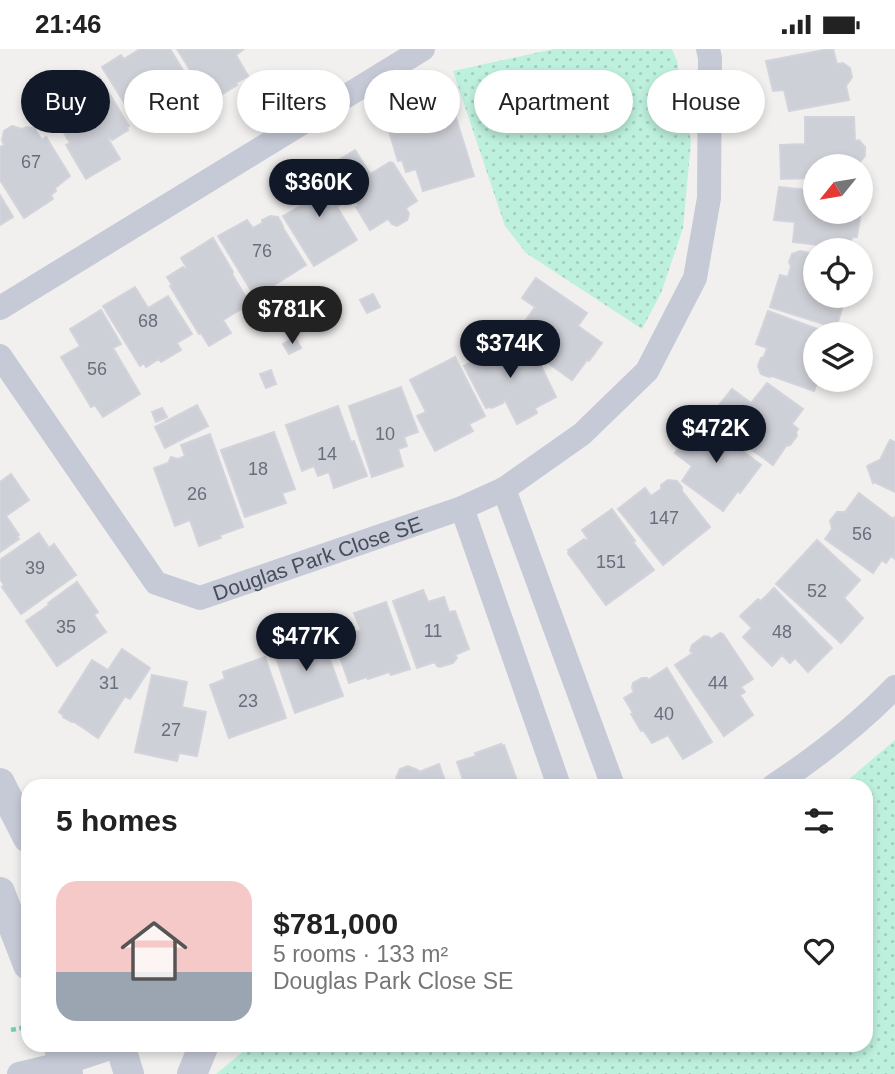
<!DOCTYPE html>
<html lang="en">
<head>
<meta charset="utf-8">
<style>
	:root { --surface:#fff; --page:#f2f2f2; --text:#222; --muted:#767676; --accent:#111827 }
	body { margin:0; font-family:Helvetica,sans-serif; background:var(--page); color:var(--text); height:100vh; display:flex; flex-direction:column; font-size:26px; white-space:nowrap }
	* { box-sizing:border-box; margin:0 }
	p { font-size:23px; color:var(--muted) }
	.icon { flex:none; width:38px; height:38px; fill:none; stroke:currentColor; stroke-width:2; stroke-linecap:round; stroke-linejoin:round }
	.map { position:relative; flex:1; overflow:hidden }
	.side { position:absolute; left:21px; top:730px; width:852px; height:273px; display:flex; flex-direction:column; background:var(--surface); border-radius:21px; box-shadow:0 4px 10px #0003 }
	.side>* { flex:none }
	.guide { position:absolute; left:21px; top:21px; width:854px; height:63px; display:flex; gap:14px }
	.needle { width:46px; rotate:240deg }
	.fabs { position:absolute; left:803px; top:105px; display:grid; gap:14px }
	.fabs a { display:grid; place-items:center; width:70px; height:70px; border-radius:50%; background:var(--surface); box-shadow:0 4px 10px #0003; font-size:35px }
	.price { position:absolute; translate:-50% -60px; padding:0 16px; border-radius:24px; background:var(--accent); color:#fff; font-size:23px; line-height:46px; filter:drop-shadow(0 2px 4px #0008) }
	.price::after { content:''; position:absolute; left:50%; top:42px; width:21px; height:16px; margin-left:-10px; background:inherit; clip-path:polygon(0 0,100% 0,50% 100%) }
	.price.active { background:#222; color:#fff }
	ul { padding:0; list-style:none }
	li { display:flex; align-items:center; gap:21px; height:175px; padding:0 35px }
	li span { display:grid; place-items:center; flex:none; width:196px; height:140px; border-radius:21px; color:#555 }
	li>.icon { margin-inline-start:auto }
	span .icon { width:84px; height:84px; fill:#fffc; stroke-width:1 }
	li b { font-size:30px }
	h2 { display:flex; justify-content:space-between; align-items:center; height:84px; padding:0 35px; font-size:30px }
	.tag { padding:0 24px; border-radius:32px; background:var(--surface); box-shadow:0 4px 10px #0003; font-size:24px; line-height:63px }
	.tag.active { background:var(--accent); color:#fff }
	.status { display:flex; justify-content:space-between; align-items:center; height:49px; padding:0 35px; background:var(--surface); direction:ltr }
	.status svg { height:19px; fill:currentColor }
	.map>svg:first-child { display:block }
</style>
</head>
<body>
<div class="status"><b>21:46</b><svg viewBox="0 0 49 12"><path d="M0 12V9h3v3zM5 12V6h3v6zM10 12V3h3v9zM15 12V0h3v12zM26 1h20v11H26zM47 4h2v5h-2z"/></svg></div>
<div class="map">
<svg width="895" height="1025" viewBox="0 0 895 1025">
	<defs>
		<pattern id="park-dots" width="8" height="8" patternUnits="userSpaceOnUse" patternTransform="scale(1.75)"><rect width="8" height="8" fill="#bdf0dd"/><path d="M2 2h.1M6 6h.1" fill="none" stroke="#a4cfc0" stroke-width="1.8" stroke-linecap="round"/></pattern>
	</defs>
	<rect width="100%" height="100%" fill="#f2f0ef"/>
	<!-- park -->
	<path fill="url(#park-dots)" d="M554 0H672L677 12 691 93 683 179 661 244 642 280 526 204 505 177 453 22Z
		M895 691V1025H216L251 996H866V737H841Z"/>
	<!-- building -->
	<path fill="#ced0d7" stroke="#d3d3db" stroke-width="2" d="M140 0H170L205 57 174 77 166 64 156 71 151 64 136 73 102 18 121 6 124 10Z
		M177 0H244L236 6 248 27 236 34 237 36 210 53Z
		M829 0H833L837 15 843 14 850 19 852 28 846 37 849 51 789 62 784 41 773 42 766 12Z
		M99 28 129 77 127 78 128 81 112 91 111 89 108 90 120 110 86 130 66 96 70 94 49 58 58 52 59 48 67 43 71 44Z
		M452 56 474 127 423 142 416 120 406 123 402 111 398 112 388 79 411 72 410 68Z
		M805 68H854L855 92 859 91 865 98V107L859 114H856V117H816V129L781 130 780 96 805 95Z
		M12 77 22 80 27 78 34 79 42 91 46 88 70 127 55 139 56 142 51 146 53 150 24 169 0 131V98L4 96 2 91 4 82Z
		M355 101 370 125 390 113 393 114 417 152 406 159 409 165 407 171 397 177 392 175 388 170 370 181 356 158 359 157 352 147 347 150 327 118Z
		M324 120 343 153 337 158 357 191 314 217 283 167 302 156 292 140Z
		M779 138 816 142V163H847V166L860 168 857 188H852L850 200 793 193 795 173 774 171Z
		M0 146 13 168 0 176Z
		M270 167 278 168 283 177V179L306 216 255 248 218 187 247 171 253 179 262 174V171Z
		M213 189 233 223 232 225 250 255 223 271 231 284 209 297 201 284 199 285 170 237 172 236 167 228 183 218 185 220 187 219 181 209Z
		M800 202 809 204 811 207 816 209V247H846L836 279 770 258 780 226 788 228 791 217 789 213 792 205Z
		M536 229 587 264 578 277 602 294 589 312 587 311 572 331 544 311 546 309 535 302 542 293 521 278 535 258 522 249Z
		M135 238 148 259 168 247 192 285 177 294 181 301 161 313 159 310 146 318 144 314 140 317 103 257Z
		M373 245 380 258 367 264 360 251Z
		M101 261 121 295 113 299 140 345 103 368 95 356 91 358 61 308 80 297 70 280Z
		M768 262 831 285H816V331H818L814 342 772 327 769 328 761 325 758 317 761 309 764 308 767 299 756 295Z
		M295 288 301 299 289 305 283 295Z
		M519 289 534 317 540 315 556 348 535 359 537 364 517 375 505 351 503 354 492 359 489 358 486 359 464 317 477 310 479 302 488 297 497 299Z
		M455 308 485 367 469 375 473 382 435 402 417 367 426 363 410 331Z
		M271 321 276 335 266 339 260 325Z
		M767 334 803 360 792 375 798 380 796 383 797 387 790 396 786 397 773 416 709 369 732 340 751 354Z
		M401 338 418 383 404 388 407 397 398 400 403 417 372 428 349 357Z
		M197 356 208 377 165 399 155 378Z
		M338 357 351 393 354 392 367 427 334 439 329 423 318 427 314 417 302 422 286 376Z
		M162 359 167 368 156 373 152 363Z
		M700 370 761 416 740 444 738 442 723 462 682 432 692 417 675 404Z
		M274 383 295 440 282 444 286 454 245 468 221 401Z
		M210 385 243 478 220 486 221 489 199 497 190 471 175 477 154 419 168 414 171 408 178 410 185 407 181 396Z
		M890 391 895 393V443L874 433 873 434 867 417 880 411Z
		M11 425 29 451 6 467 19 486 17 488 19 490 0 503V433Z
		M668 431 677 432 682 438V442L710 478 663 516 618 460 645 439 651 447 661 440V436Z
		M859 444 893 470 895 468V510L891 507 886 514 882 511 873 524 825 490 832 480 830 472 837 463H845Z
		M612 460 635 492 633 493 654 521 606 556 568 504 569 503 568 501 584 490 586 492 588 490 582 481Z
		M39 484 49 499 54 495 76 526 21 565 2 538 4 536 0 530V511Z
		M817 491 860 531 844 549 863 569 841 594 776 535Z
		M77 533 98 563 94 566 106 583 57 617 26 572 49 556 48 554Z
		M774 539 832 599 808 623 795 609 790 614 782 606 772 617 743 588 752 579 740 567 758 550 761 552Z
		M423 541 428 553 444 548 449 563 455 562 469 600 455 606 457 609 453 614 440 618 437 617 435 613 417 619 393 552Z
		M386 553 410 620 391 626 389 623 368 630 367 628 349 634 334 591 361 581 354 564Z
		M302 583 309 603 325 597 343 647 295 664 271 594Z
		M720 584 723 585 753 630 741 638 745 643 740 646 753 666 724 687 675 616 693 604 690 602 692 596 704 587 709 588 711 590Z
		M122 600 150 619 130 650 125 647 98 689 73 672 72 673 63 668 64 667 59 663 92 611 108 621Z
		M265 608 286 669 229 689 210 636 225 630 223 623Z
		M667 619 712 693 683 710 668 686 652 694 643 681 641 682 631 665 633 664 624 649 634 643 632 639 633 634 642 629H647L648 631Z
		M152 626 187 633 182 658 206 663 197 707 179 704 177 712 135 703Z
		M501 695V697L504 696 519 737H465L457 713 476 707 475 704Z
		M439 715 447 737H386L397 733 396 729 400 720 408 717 418 721 419 723Z"/>
	<g fill="none" stroke-linecap="round" stroke-linejoin="round">
		<!-- path -->
		<path stroke="#74cfb9" stroke-width="4.5" stroke-dasharray="5 3.5" stroke-linecap="butt" d="M11 981 27 978"/>
		<!-- minor -->
		<g stroke="#c5cad6" stroke-width="24">
			<path d="M0 259 423 0"/>
			<path id="s1" d="M0 307 156 534 200 549 462 459 504 440 582 385 647 322 695 229 709 149 710 9 708 0"/>
			<path d="M504 440 613 737"/>
			<path d="M462 459 559 737"/>
			<path d="M773 737C817 708 859 675 895 638"/>
			<path d="M19 1025 65 1014 119 996"/>
		</g>
		<!-- tertiary -->
		<path stroke="#c5cad6" stroke-width="30" d="M0 734 28 789
			M0 843 28 916
			M58 996 68 1025
			M120 996 129 1025
			M192 1025 204 996"/>
	</g>
	<g text-anchor="middle" dominant-baseline="central" stroke-width="5" stroke-linejoin="round" paint-order="stroke">
		<!-- number labels -->
		<g font-size="18" fill="#696e7c">
			<text x="31" y="113">67</text>
			<text x="262" y="202">76</text>
			<text x="148" y="272">68</text>
			<text x="97" y="320">56</text>
			<text x="385" y="385">10</text>
			<text x="327" y="405">14</text>
			<text x="258" y="420">18</text>
			<text x="197" y="445">26</text>
			<text x="664" y="469">147</text>
			<text x="862" y="485">56</text>
			<text x="611" y="513">151</text>
			<text x="35" y="519">39</text>
			<text x="817" y="542">52</text>
			<text x="66" y="578">35</text>
			<text x="433" y="582">11</text>
			<text x="782" y="583">48</text>
			<text x="109" y="634">31</text>
			<text x="718" y="634">44</text>
			<text x="248" y="652">23</text>
			<text x="664" y="665">40</text>
			<text x="171" y="681">27</text>
		</g>
		<!-- street labels -->
		<g font-size="21" fill="#474d5d" stroke="#fff">
			<text stroke="none"><textPath href="#s1" startOffset="446">Douglas Park Close SE</textPath></text>
		</g>
	</g>
</svg>
<div class="fabs">
<a><svg class="needle" viewBox="-14 -14 28 28"><path d="M0-13l5 13h-10z" fill="#e53935"/><path d="M0 13l5-13h-10z" fill="#767676"/></svg></a>
<a><svg class="icon" aria-label="locate" viewBox="0 0 24 24"><circle cx="12" cy="12" r="6"/><path d="M12 2v4M12 18v4M2 12h4M18 12h4"/></svg></a>
<a><svg class="icon" aria-label="layers" viewBox="0 0 24 24"><path d="M12 4l9 5-9 5-9-5zM3 14l9 5 9-5"/></svg></a>
</div>
<b class="price" style="left:319px;top:170px">$360K</b>
<b class="price active" style="left:292px;top:297px">$781K</b>
<b class="price" style="left:510px;top:331px">$374K</b>
<b class="price" style="left:716px;top:416px">$472K</b>
<b class="price" style="left:306px;top:624px">$477K</b>
<div class="guide">
<a class="tag active">Buy</a>
<a class="tag">Rent</a>
<a class="tag">Filters</a>
<a class="tag">New</a>
<a class="tag">Apartment</a>
<a class="tag">House</a>
</div>
<section class="side">
<h2>5 homes<svg class="icon" aria-label="filters" viewBox="0 0 24 24"><path d="M4 7h16M4 17h16"/><circle cx="9" cy="7" r="2"/><circle cx="15" cy="17" r="2"/></svg></h2>
<ul>
<li><span style="background:linear-gradient(#f6c9c9 65%,#9aa5b1 0)"><svg class="icon" aria-label="home" viewBox="0 0 24 24"><path d="M3 11l9-7 9 7M6 9v11h12V9"/></svg></span><div><b>$781,000</b><p>5 rooms · 133 m²</p><p>Douglas Park Close SE</p></div><svg class="icon" aria-label="heart" viewBox="0 0 24 24"><path d="M12 20l-8-8c-3-5 5-10 8-4 3-6 11-1 8 4z"/></svg></li>
</ul>
</section>
</div>
</body>
</html>
